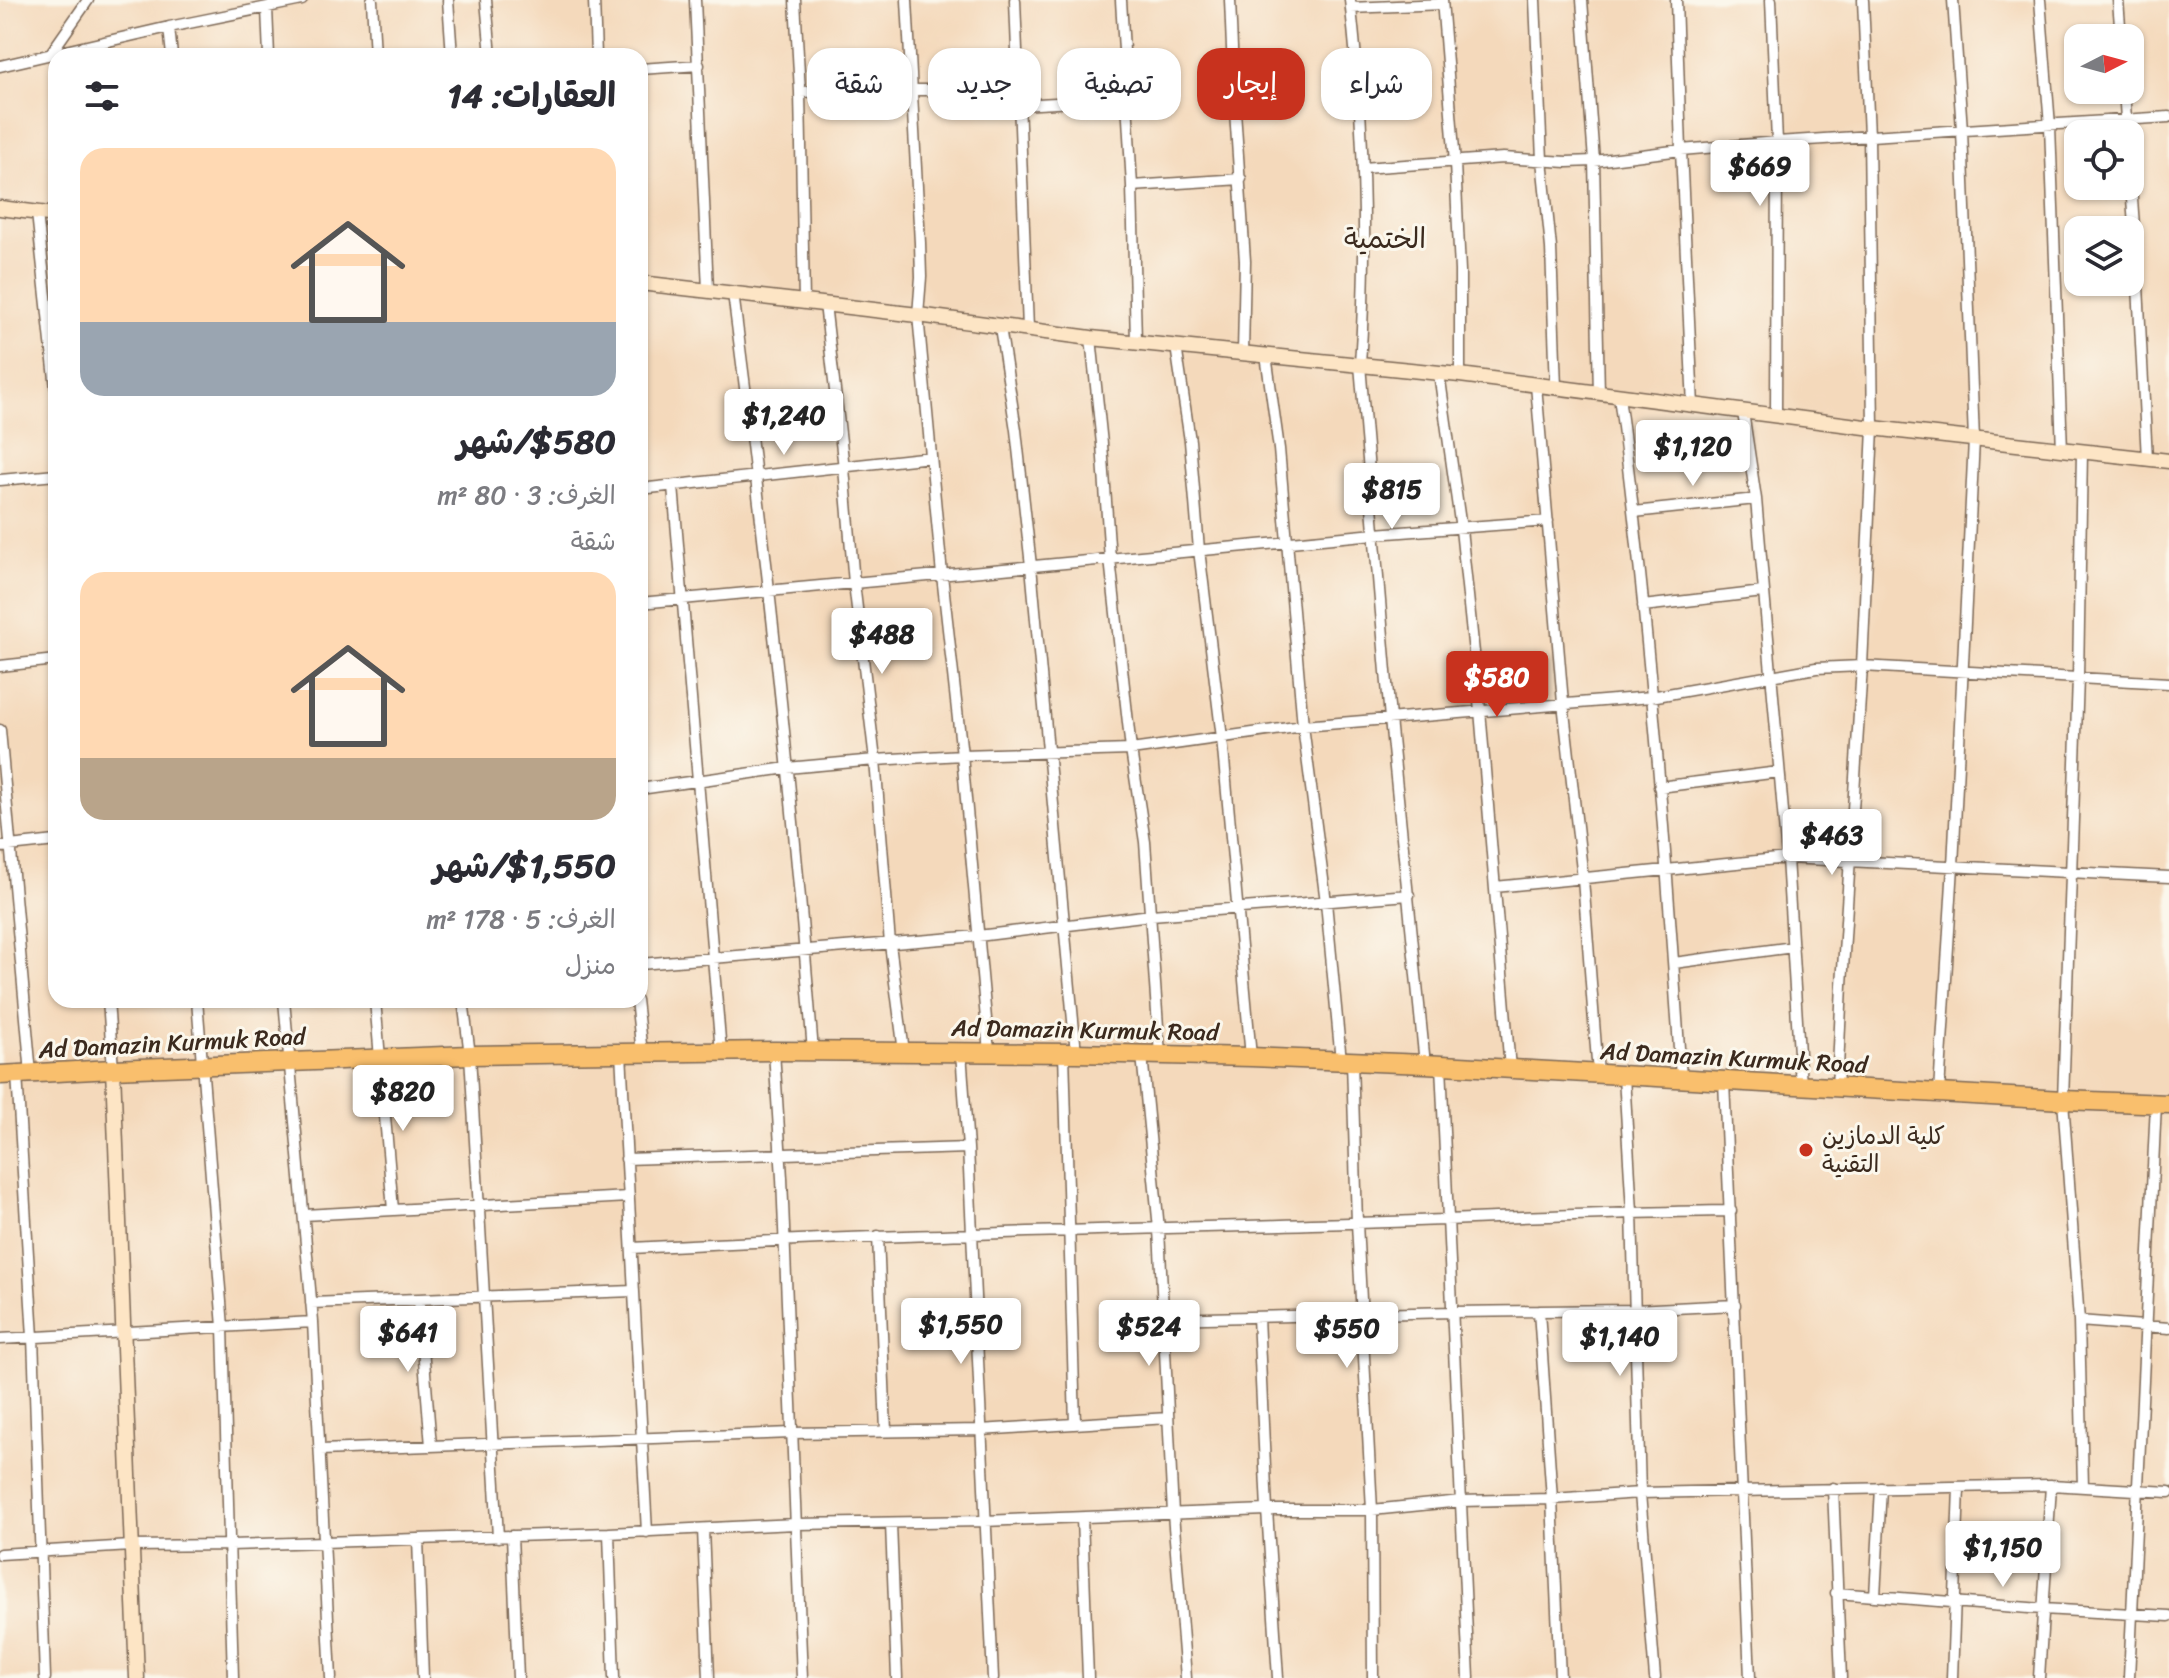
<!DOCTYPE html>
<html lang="ar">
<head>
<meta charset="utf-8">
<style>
	:root { --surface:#fff; --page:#f7f7f7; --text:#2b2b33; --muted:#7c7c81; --accent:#c8321e }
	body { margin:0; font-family:Sriracha,"Playpen Sans Arabic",sans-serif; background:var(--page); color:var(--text); direction:rtl; height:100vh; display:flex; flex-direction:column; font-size:30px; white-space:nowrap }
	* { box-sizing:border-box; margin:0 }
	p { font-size:26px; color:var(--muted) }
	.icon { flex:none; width:44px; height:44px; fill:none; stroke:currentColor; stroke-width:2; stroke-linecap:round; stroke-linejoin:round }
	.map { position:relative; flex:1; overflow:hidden; direction:ltr }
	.side { position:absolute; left:48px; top:48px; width:600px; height:960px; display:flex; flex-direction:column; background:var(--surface); border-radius:24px; box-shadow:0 2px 6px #0004; direction:rtl }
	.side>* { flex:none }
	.top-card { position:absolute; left:672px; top:48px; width:760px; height:72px; direction:rtl; display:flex; gap:16px }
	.needle { width:52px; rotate:84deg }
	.buttons { position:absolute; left:2064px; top:24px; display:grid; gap:16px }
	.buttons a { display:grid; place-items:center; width:80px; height:80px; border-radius:16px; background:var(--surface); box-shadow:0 2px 6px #0004; font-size:40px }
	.price { position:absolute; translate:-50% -68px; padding:0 18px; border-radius:8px; background:#fff; color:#222; font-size:26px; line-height:52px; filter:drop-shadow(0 2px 4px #0008) }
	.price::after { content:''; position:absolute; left:50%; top:48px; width:24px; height:18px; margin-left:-12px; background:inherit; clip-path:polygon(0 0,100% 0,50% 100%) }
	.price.current { background:var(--accent); color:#fff }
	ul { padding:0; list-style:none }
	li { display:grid; align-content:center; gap:16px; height:424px; padding:0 32px }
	li span { display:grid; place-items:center; height:248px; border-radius:24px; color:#555 }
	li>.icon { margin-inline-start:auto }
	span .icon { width:144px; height:144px; fill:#fffc; stroke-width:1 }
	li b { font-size:34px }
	h2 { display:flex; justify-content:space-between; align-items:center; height:96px; padding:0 32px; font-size:34px }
	.pill { padding:0 28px; border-radius:24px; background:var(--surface); box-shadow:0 2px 6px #0004; font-size:28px; line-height:72px }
	.pill.current { background:var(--accent); color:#fff }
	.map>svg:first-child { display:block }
</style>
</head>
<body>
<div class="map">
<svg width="2169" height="1678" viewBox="0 0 2169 1678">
	<rect width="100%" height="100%" fill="#fbf7ec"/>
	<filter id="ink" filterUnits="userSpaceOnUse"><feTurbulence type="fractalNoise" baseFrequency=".0125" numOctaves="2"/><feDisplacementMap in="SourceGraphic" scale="16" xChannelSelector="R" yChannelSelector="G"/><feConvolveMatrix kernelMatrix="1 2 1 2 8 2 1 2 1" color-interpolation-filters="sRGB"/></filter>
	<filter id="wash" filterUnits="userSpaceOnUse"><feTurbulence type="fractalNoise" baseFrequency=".006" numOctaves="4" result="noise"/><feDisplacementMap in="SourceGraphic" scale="32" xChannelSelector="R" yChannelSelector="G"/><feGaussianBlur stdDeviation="1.8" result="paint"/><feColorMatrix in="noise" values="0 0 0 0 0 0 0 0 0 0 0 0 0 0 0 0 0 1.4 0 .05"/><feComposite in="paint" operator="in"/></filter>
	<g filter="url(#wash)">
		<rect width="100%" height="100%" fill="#f4d9bb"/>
	</g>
	<g filter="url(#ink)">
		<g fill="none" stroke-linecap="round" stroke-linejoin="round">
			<defs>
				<path id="street" d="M372 0 375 56
					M448 0 452 56
					M486 0 491 56
					M594 0 596 56
					M695 0 708 290
					M795 0 800 92 804 302
					M907 0 920 243 921 277 918 315 942 575 962 755 989 1052
					M1015 0 1028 329
					M1121 0 1132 186 1136 341
					M1230 0 1234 96 1245 261 1243 353
					M1350 0C1364 121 1368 244 1360 365L1390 719 1425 1064
					M1442 0 1455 163 1460 271V375
					M1535 0 1542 160 1551 248 1556 388
					M1582 0 1594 161 1599 394
					M1676 0 1681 150 1693 406
					M1771 0 1777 142 1776 415
					M2040 0 2050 126 2062 450
					M2118 0 2121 38
					M267 8 269 56
					M1351 8 1442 4
					M169 27 172 56
					M51 53 88 0
					M0 66 169 27 302 0
					M640 69 699 65
					M2124 90 2127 134
					M800 92 873 90H1019
					M1020 105 1128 99
					M1363 168 1503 158 1567 162 1594 161 1681 150 1777 142 2169 117
					M2130 172 2137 266 2147 459
					M1132 186 1241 179
					M37 213 56 388
					M733 293C766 545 793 798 813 1052
					M825 304 844 468 854 583 875 760 890 944 904 1052
					M1000 327 1016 430 1031 566 1076 1053
					M1091 338 1102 444 1110 559 1131 750 1145 842 1160 1055
					M1176 346 1190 441 1199 550 1222 738 1251 1057
					M1266 355 1279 449 1303 726 1326 902 1341 1061
					M1439 373 1461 529 1480 710 1510 1069
					M1536 385 1563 703 1583 879 1598 1074
					M1619 396C1649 622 1666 851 1681 1078
					M1743 412 1756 499 1787 858 1801 1086
					M2082 452 2078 678 2063 1100 2079 1321 2083 1487
					M0 480 56 475
					M673 486 721 1052
					M640 489 931 457
					M1634 512 1756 499
					M640 603 1375 534 1548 521
					M1643 606 1763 592
					M0 666 56 660
					M0 730 31 1074
					M1659 787 1779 772
					M640 789 787 768 875 760 962 755 1131 750 1303 726 1651 697 1816 668 1862 666 2169 683
					M0 847 56 841
					M1495 887 1787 858 2169 877
					M1674 963 1793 947
					M640 964 978 936 1151 915 1409 895
					M108 1000 113 1069
					M197 1000 223 1327 233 1678
					M284 1000 313 1322 331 1678
					M375 1000 393 1210
					M463 1000 470 1055 498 1537
					M636 1000 642 1053
					M774 1051 782 1178 802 1678
					M961 1052 968 1148 993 1678
					M621 1053 647 1532
					M1064 1053 1075 1424
					M1142 1055 1159 1229 1173 1514 1186 1678
					M1352 1061 1357 1223 1372 1510 1373 1678
					M1441 1065 1469 1678
					M17 1074 33 1337 45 1678
					M1624 1076 1632 1212 1640 1493 1655 1678
					M1724 1081 1750 1678
					M1837 1088 1842 985 1862 666 1873 428 1869 136 1863 0
					M1939 1092 1953 866 1974 440 1962 130 1953 0
					M626 1159 968 1148
					M304 1215 628 1197
					M878 1236 886 1431
					M632 1248C871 1235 1111 1230 1350 1223 1477 1220 1604 1212 1731 1211
					M419 1299 431 1446
					M311 1303 634 1291
					M1539 1311 1552 1499 1560 1678
					M1258 1317 1267 1510 1278 1678
					M1164 1319 1453 1312 1634 1310 1735 1305
					M2079 1321 2169 1328
					M0 1339 313 1322
					M320 1450 792 1433 980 1430 1168 1418
					M1833 1488 1841 1678
					M1082 1518 1088 1678
					M891 1524 897 1678
					M703 1529 709 1678
					M609 1533 614 1678
					M512 1536 518 1678
					M418 1539 423 1678
					M0 1554 131 1546 230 1545 609 1533 796 1524 984 1521 1267 1510H1372L1461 1501 1552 1499 1640 1493 2051 1485 2169 1492
					M1836 1593 2042 1609 2169 1616
					M1875 1596 1881 1488
					M1952 1678 1959 1487
					M2039 1678 2051 1485
					M2129 1678 2156 1103"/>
				<path id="secondary" d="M0 208 56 215
					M640 283 918 315 1091 338 1460 375 1873 428 2169 461
					M113 1069 137 1678"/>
				<path id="highway" d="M0 1075 113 1069 470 1055 774 1051 1076 1053 1251 1057 1425 1064 2063 1100 2169 1104"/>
			</defs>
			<!-- street casing -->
			<use href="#street" stroke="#7c6755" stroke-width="13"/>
			<!-- secondary casing -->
			<use href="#secondary" stroke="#7c6755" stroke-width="17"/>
			<!-- highway casing -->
			<use href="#highway" stroke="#7c6755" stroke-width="21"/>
			<!-- street -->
			<use href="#street" stroke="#fff" stroke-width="10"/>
			<!-- secondary -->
			<use href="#secondary" stroke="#fde5c5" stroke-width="14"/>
			<!-- highway -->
			<use href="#highway" stroke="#f9bf6d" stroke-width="18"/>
		</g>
	</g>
	<!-- markers -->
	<circle fill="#c8321e" stroke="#fbf7ec" stroke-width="3" cx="1806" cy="1150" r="8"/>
	<g text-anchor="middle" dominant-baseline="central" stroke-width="6" stroke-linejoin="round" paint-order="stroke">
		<!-- street labels -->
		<g font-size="24" fill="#3b2a1e" stroke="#fbf7ec">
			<text transform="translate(1085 1030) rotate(1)">Ad Damazin Kurmuk Road</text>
			<text transform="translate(172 1043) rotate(-3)">Ad Damazin Kurmuk Road</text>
			<text transform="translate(1734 1058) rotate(3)">Ad Damazin Kurmuk Road</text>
		</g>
		<!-- poi labels -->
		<g font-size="24" fill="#3b2a1e" stroke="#fbf7ec" text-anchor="start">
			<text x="1822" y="1136">كلية الدمازين<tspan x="1822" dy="28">التقنية</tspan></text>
		</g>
		<!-- quarter labels -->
		<g font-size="28" fill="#3b2a1e" stroke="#fbf7ec">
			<text x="1385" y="238">الختمية</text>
		</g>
	</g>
</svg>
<div class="buttons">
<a><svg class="needle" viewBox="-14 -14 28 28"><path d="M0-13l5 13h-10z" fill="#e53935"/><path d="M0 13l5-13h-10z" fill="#7c7c81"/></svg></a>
<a><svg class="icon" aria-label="locate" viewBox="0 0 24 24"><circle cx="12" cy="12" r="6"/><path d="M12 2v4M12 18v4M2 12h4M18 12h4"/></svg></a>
<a><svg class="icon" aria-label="layers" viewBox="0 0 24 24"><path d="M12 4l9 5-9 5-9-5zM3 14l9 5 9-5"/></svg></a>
</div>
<b class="price" style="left:1760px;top:208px">$669</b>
<b class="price" style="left:784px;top:457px">$1,240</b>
<b class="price" style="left:1693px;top:488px">$1,120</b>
<b class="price" style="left:1392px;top:531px">$815</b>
<b class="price" style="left:882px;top:676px">$488</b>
<b class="price current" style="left:1497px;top:719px">$580</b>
<b class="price" style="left:1832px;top:877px">$463</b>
<b class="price" style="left:403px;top:1133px">$820</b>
<b class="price" style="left:961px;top:1366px">$1,550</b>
<b class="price" style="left:1149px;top:1368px">$524</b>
<b class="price" style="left:1347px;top:1370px">$550</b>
<b class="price" style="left:408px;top:1374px">$641</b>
<b class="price" style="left:1620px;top:1378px">$1,140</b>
<b class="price" style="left:2003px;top:1589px">$1,150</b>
<div class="top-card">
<a class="pill">شراء</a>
<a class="pill current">إيجار</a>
<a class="pill">تصفية</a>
<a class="pill">جديد</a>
<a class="pill">شقة</a>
</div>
<section class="side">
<h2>العقارات: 14<svg class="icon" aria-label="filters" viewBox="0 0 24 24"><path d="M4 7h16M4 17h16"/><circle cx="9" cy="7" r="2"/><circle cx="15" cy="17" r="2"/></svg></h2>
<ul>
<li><span style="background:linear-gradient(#ffd9b3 70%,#9aa5b1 0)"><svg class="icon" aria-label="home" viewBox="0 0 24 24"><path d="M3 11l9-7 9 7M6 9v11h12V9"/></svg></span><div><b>$580/شهر</b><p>الغرف: 3 · 80 m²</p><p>شقة</p></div></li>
<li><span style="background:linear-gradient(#ffd9b3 75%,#b9a48a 0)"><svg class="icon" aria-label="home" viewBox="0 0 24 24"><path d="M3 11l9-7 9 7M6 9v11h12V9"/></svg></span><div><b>$1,550/شهر</b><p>الغرف: 5 · 178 m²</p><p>منزل</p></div></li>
</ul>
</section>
</div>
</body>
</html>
